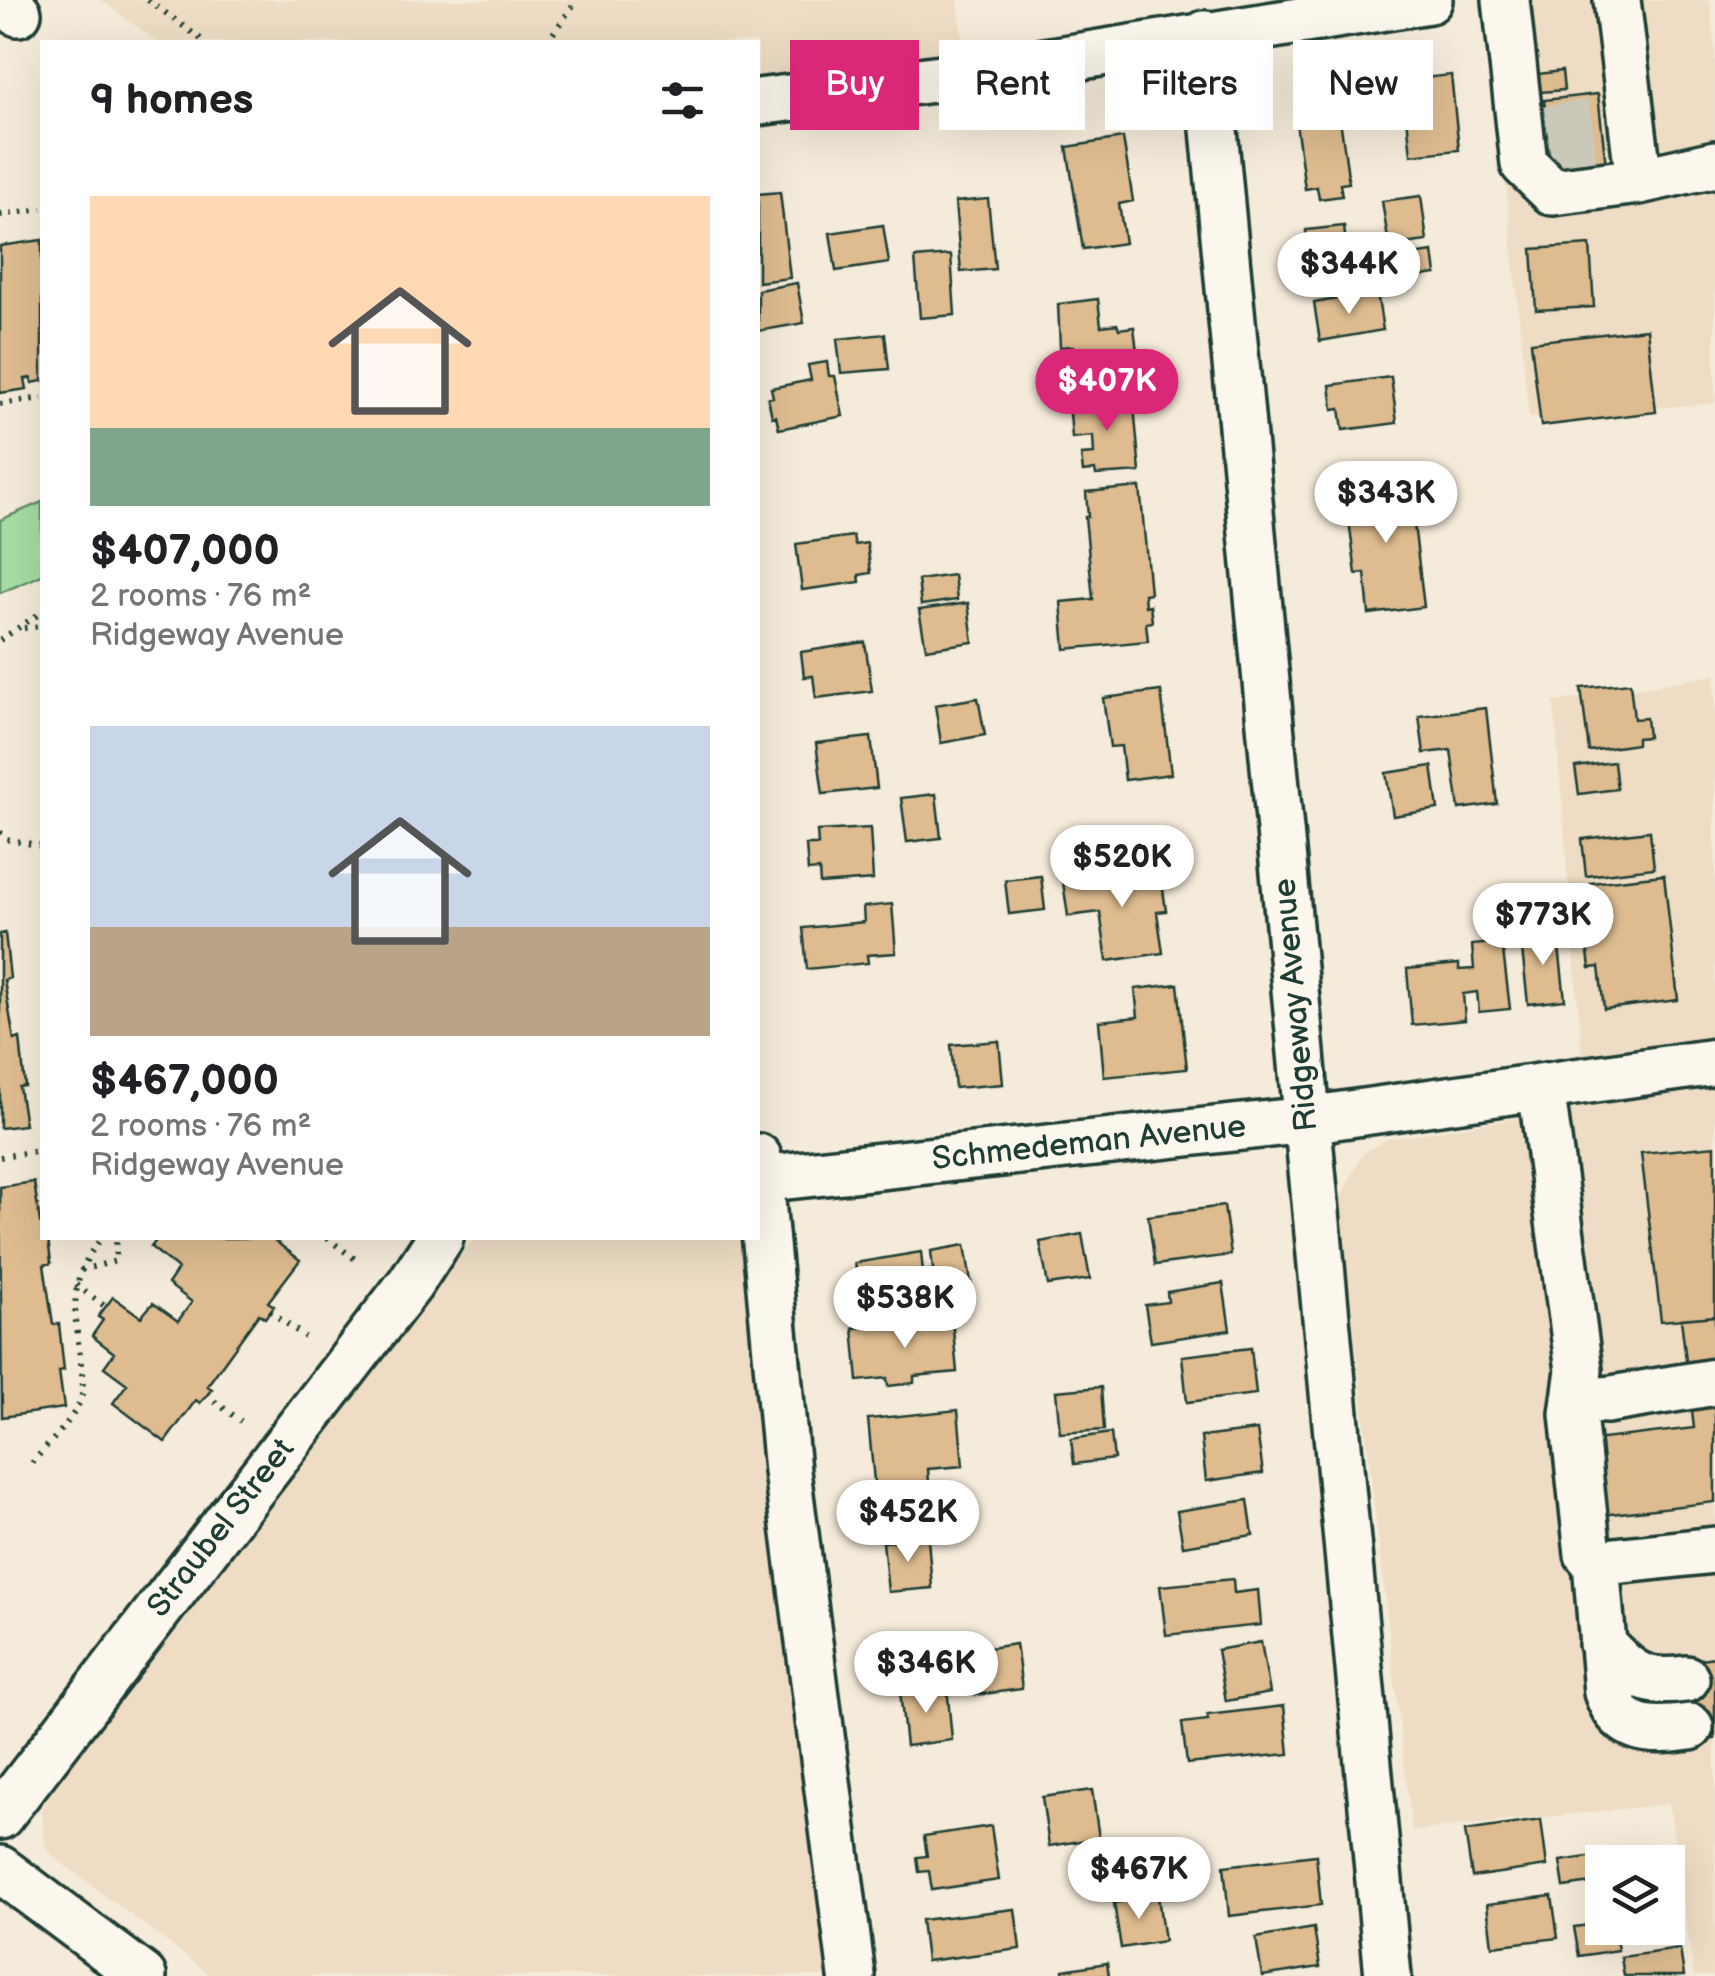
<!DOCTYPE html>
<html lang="en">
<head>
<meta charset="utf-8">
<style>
	:root { --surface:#fff; --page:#f6f6f6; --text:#202124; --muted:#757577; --accent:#db2777 }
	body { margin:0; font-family:"Balsamiq Sans",sans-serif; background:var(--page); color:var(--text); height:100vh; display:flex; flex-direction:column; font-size:38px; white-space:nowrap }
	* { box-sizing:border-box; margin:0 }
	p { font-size:32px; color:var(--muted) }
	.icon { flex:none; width:55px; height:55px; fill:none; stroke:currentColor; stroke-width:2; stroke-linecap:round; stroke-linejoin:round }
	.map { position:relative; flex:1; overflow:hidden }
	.side { position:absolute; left:40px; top:40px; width:720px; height:1200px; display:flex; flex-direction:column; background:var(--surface); border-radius:0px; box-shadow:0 10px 40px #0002 }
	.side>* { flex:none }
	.hud { position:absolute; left:790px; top:40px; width:775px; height:90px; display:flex; gap:20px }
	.tools { position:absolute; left:1585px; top:1845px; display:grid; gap:20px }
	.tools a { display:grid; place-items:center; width:100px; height:100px; border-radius:0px; background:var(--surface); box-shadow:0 10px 40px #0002; font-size:50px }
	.price { position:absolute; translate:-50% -85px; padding:0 22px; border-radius:35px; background:#fff; color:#222; font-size:32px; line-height:65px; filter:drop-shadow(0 2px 5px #0008) }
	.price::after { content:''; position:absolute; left:50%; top:60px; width:30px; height:22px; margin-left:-15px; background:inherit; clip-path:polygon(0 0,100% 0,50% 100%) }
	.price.on { background:var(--accent); color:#fff }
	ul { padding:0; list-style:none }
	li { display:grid; align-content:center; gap:20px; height:530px; padding:0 50px }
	li span { display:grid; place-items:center; height:310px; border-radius:0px; color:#555 }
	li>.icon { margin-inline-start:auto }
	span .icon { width:180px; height:180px; fill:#fffc; stroke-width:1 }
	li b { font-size:42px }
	h2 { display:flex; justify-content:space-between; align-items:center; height:120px; padding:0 50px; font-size:42px }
	.tag { padding:0 35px; border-radius:0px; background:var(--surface); box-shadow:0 10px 40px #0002; font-size:35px; line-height:90px }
	.tag.on { background:var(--accent); color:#fff }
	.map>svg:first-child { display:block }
</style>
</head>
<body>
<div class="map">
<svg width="1715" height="1976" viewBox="0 0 1715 1976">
	<rect width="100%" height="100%" fill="#f5ebda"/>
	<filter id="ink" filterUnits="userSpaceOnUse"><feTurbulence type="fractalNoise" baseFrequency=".01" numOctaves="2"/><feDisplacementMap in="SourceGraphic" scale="20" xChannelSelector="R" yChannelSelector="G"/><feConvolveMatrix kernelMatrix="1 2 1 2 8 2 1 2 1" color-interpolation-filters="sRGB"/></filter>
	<g filter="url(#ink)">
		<!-- built -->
		<path fill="#eeddc4" d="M101 0H958L964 53 758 79V42H157Z
			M1488 0H1710L1715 49V403L1529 418Z
			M1715 675V1976H1694L1669 1804 1412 1831 1339 1201 1363 1153 1387 1139 1586 1107 1554 702Z
			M474 1238H750L827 1976H212L55 1858 45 1846 42 1810 48 1796Z"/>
		<!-- green -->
		<path fill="#a5dda2" stroke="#628d6b" stroke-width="2.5" d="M42 502V575L0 593V520Z"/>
		<!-- building -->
		<path fill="#debc90" stroke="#1f3d34" stroke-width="2.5" d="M1562 71 1564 90 1541 92 1538 74Z
			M1451 75 1459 150 1411 155 1403 80Z
			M1598 94 1607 175 1554 182 1544 100Z
			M1331 110 1333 120 1340 119 1349 183 1340 184 1342 196 1319 199 1317 187 1305 189 1295 115Z
			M1123 138 1133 201 1119 204 1125 243 1083 249 1067 147Z
			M780 192 790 278 758 282V194Z
			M1421 196 1427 241 1389 246 1382 201Z
			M988 199 995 269 961 272 955 202Z
			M883 225 889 263 836 271 830 233Z
			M1344 226 1347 257 1308 261 1306 230Z
			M42 240V381L32 383 31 378 25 379 27 389 0 393V246Z
			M1590 245 1594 307 1536 310 1532 249Z
			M1433 252 1436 274 1343 288 1339 266Z
			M951 255 955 315 920 318 915 258Z
			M797 283 804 323 758 331V290Z
			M1377 292 1383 330 1320 341 1314 303Z
			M1098 299 1101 326 1117 324 1119 329 1134 327 1138 360 1123 362V367L1077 374 1073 346 1060 347 1058 304Z
			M1647 329 1656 412 1541 426 1531 342Z
			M885 334 889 369 841 373 837 339Z
			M827 362 829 376H835L843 416 779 429 776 416 772 417 768 398 773 397 771 388 811 380 808 365Z
			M1391 377 1397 423 1343 430 1340 408 1333 409 1330 385Z
			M1133 395 1140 472 1096 475 1095 470 1083 472 1081 455 1094 454 1093 436 1072 438 1069 401Z
			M1409 482 1424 607 1369 614 1365 573 1356 574 1345 490Z
			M1140 487 1150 593 1144 594 1145 606 1150 605 1152 622 1146 623 1148 641 1065 649 1061 602 1093 599 1085 517H1088L1086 492Z
			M853 536 855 545 867 543 871 573 859 575 860 582 802 590 796 544Z
			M954 575 957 600 921 605 918 580Z
			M968 603 973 642 926 649 919 610Z
			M865 642 872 691 816 698 813 676 804 677 801 652Z
			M1630 683 1634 719 1646 718 1648 737 1637 738V744L1589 751 1581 688Z
			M1161 691 1171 774 1125 780 1121 746 1110 747 1103 698Z
			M978 698 985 735 941 743 935 705Z
			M1486 708 1497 804 1459 809 1451 750 1424 753 1419 716Z
			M871 737 877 788 823 794 816 743Z
			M1614 762 1617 789 1579 794 1575 767Z
			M1432 766 1438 809 1393 816 1386 773Z
			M936 794 941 838 907 842 901 798Z
			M870 828 873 880 820 884 819 870 808 871 806 845H818L817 831Z
			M1650 831 1654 868 1586 876 1582 839Z
			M1160 867 1166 911 1157 912 1163 953 1107 961 1100 912 1068 916 1063 882Z
			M1664 875 1678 1000 1604 1009 1599 967 1590 968 1587 944 1596 943 1590 883Z
			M1041 876 1045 910 1009 914 1005 880Z
			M892 904 896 953 867 955 868 963 807 969 803 928 864 922 863 907Z
			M1557 929 1565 1000 1528 1004 1521 940 1540 938 1539 931Z
			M5 933 10 978 4 980 14 1040 20 1038 25 1086 19 1087 25 1125 0 1128V934Z
			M1502 942 1510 1009 1479 1012 1477 992 1463 994 1465 1020 1412 1025 1407 969 1459 964V970L1474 969 1472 945Z
			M1178 984 1187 1069 1104 1077 1099 1021 1138 1017 1135 989Z
			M999 1041 1003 1084 955 1088 951 1045Z
			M1715 1146V1316L1661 1321 1641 1153Z
			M34 1182 40 1222 42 1221V1238H48L51 1263 44 1265 53 1324H59L64 1370 59 1371 64 1408 2 1417 0 1187Z
			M1224 1206 1231 1255 1155 1265 1148 1216Z
			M1082 1234 1090 1279 1048 1285 1040 1242Z
			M158 1238H271L300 1260 268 1302 274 1306 270 1311 265 1318 259 1314 207 1386 212 1389 200 1403 196 1400 165 1442 113 1403 127 1384 104 1367 114 1353 92 1336 103 1320 98 1317 113 1297 141 1317 153 1303 178 1321 192 1302 168 1284 178 1269 151 1247Z
			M965 1245 972 1288 862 1306 855 1263 921 1252 923 1272 933 1270 931 1251Z
			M1223 1283 1230 1330 1151 1342 1145 1305 1168 1302 1167 1292Z
			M1715 1316V1502L1602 1515 1594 1440 1694 1428 1681 1319Z
			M952 1319 957 1372 914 1376V1383L888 1386 887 1378 858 1381 853 1328Z
			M1251 1348 1256 1394 1187 1402 1182 1356Z
			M1101 1387 1104 1430 1060 1433 1056 1391Z
			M958 1410 963 1466 928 1469 930 1496 876 1502 868 1419Z
			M1257 1430 1263 1473 1206 1481 1201 1437Z
			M1111 1433 1114 1459 1074 1464 1071 1439Z
			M1248 1500 1253 1535 1183 1546 1177 1511Z
			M928 1538 932 1588 888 1592 883 1542Z
			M1233 1579 1234 1593 1258 1590 1261 1625 1166 1635 1160 1586Z
			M1261 1642 1270 1693 1226 1701 1217 1650Z
			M1016 1644 1022 1689 975 1695 968 1651Z
			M1715 1657V1739L1692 1742 1684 1661Z
			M947 1686 952 1740 906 1746 900 1691Z
			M1284 1706 1289 1754 1187 1764 1182 1723 1208 1720 1207 1715Z
			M1092 1790 1099 1838 1049 1846 1042 1797Z
			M1541 1820 1547 1866 1472 1877 1465 1831Z
			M991 1826 999 1880 932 1890 929 1871 919 1872 917 1857 927 1856 924 1836Z
			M1316 1855 1321 1905 1229 1916 1224 1866Z
			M1595 1856 1598 1882 1564 1887 1560 1861Z
			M1158 1896 1164 1941 1121 1948 1114 1903Z
			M1552 1896 1558 1938 1492 1946 1487 1904Z
			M1015 1909 1020 1949 926 1961 921 1920Z
			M1602 1923V1928H1614L1618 1950 1579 1956 1574 1927Z
			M1314 1928 1320 1967 1262 1976 1256 1938Z
			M1680 1949 1684 1976H1624L1621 1957Z
			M1107 1963 1109 1976H1064L1063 1970Z"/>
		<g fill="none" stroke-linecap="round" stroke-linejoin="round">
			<!-- minor-tunnel -->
			<path stroke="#cac8b9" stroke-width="45" stroke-dasharray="45 22" stroke-linecap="butt" d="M1547 129 1600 120
				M1551 160 1604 153"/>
			<defs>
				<path id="minor" d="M7 0 18 13
					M1506 0 1524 164 1553 192 1639 181
					M1617 0 1639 181 1715 164
					M1205 34 1388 1976
					M758 102 964 75 1429 0
					M1541 1087 1579 1370 1573 1414 1588 1554 1596 1563 1715 1550
					M758 1157 787 1471 852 1976
					M760 1179 1307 1120 1715 1062
					M1575 1398 1606 1400 1715 1382
					M1596 1563 1607 1692C1621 1734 1652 1732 1690 1727
					M1602 1644C1631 1674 1642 1685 1686 1679
					M0 1816 410 1284 440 1238
					M0 1869 143 1976"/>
			</defs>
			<!-- minor casing -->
			<use href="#minor" stroke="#1f3d34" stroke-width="52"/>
			<!-- path -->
			<path stroke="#1f3d34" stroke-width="6" stroke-dasharray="2.5 8" stroke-linecap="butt" d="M148 0 205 42
				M547 42 577 0
				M0 215 42 209
				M0 404 42 398
				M24 628 42 626
				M0 640 42 612
				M0 832 6 839 42 846
				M0 1157 42 1150
				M157 1238H158
				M327 1238 359 1262
				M81 1270 116 1261V1238
				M76 1285 106 1307
				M270 1311 305 1337
				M206 1395 241 1421
				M32 1463C47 1445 71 1423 80 1401 85 1388 82 1376 81 1363 74 1313 67 1278 102 1238"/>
			<!-- minor -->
			<use href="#minor" stroke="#fbf7ec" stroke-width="45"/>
		</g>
	</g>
	<g text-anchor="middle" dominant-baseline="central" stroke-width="9" stroke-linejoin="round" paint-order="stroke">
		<!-- street labels -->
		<g font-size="32" fill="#1f3d34" stroke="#fbf7ec">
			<text transform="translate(1296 1005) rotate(-95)">Ridgeway Avenue</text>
			<text transform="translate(1089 1143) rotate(-6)">Schmedeman Avenue</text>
			<text transform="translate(221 1528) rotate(-52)">Straubel Street</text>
		</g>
	</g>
</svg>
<div class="tools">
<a><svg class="icon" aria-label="layers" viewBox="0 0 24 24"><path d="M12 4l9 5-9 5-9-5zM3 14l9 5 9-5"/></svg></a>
</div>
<b class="price" style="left:1349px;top:317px">$344K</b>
<b class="price on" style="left:1107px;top:434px">$407K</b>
<b class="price" style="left:1386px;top:546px">$343K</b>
<b class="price" style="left:1122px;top:910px">$520K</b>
<b class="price" style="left:1543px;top:968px">$773K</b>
<b class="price" style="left:905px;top:1351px">$538K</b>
<b class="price" style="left:908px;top:1565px">$452K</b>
<b class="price" style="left:926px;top:1716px">$346K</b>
<b class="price" style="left:1139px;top:1922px">$467K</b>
<div class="hud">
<a class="tag on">Buy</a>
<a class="tag">Rent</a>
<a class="tag">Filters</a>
<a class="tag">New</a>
</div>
<section class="side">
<h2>9 homes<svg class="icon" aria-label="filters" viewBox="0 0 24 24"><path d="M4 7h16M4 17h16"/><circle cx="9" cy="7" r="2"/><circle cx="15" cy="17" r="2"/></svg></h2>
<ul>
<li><span style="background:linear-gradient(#ffd9b3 75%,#7fa58c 0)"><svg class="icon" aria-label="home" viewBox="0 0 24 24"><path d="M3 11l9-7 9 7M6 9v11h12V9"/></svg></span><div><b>$407,000</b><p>2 rooms · 76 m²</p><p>Ridgeway Avenue</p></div></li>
<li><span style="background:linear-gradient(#c9d6e8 65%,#b9a48a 0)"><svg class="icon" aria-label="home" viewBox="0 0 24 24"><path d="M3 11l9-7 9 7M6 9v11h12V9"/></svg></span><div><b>$467,000</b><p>2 rooms · 76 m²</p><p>Ridgeway Avenue</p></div></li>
</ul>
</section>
</div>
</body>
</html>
